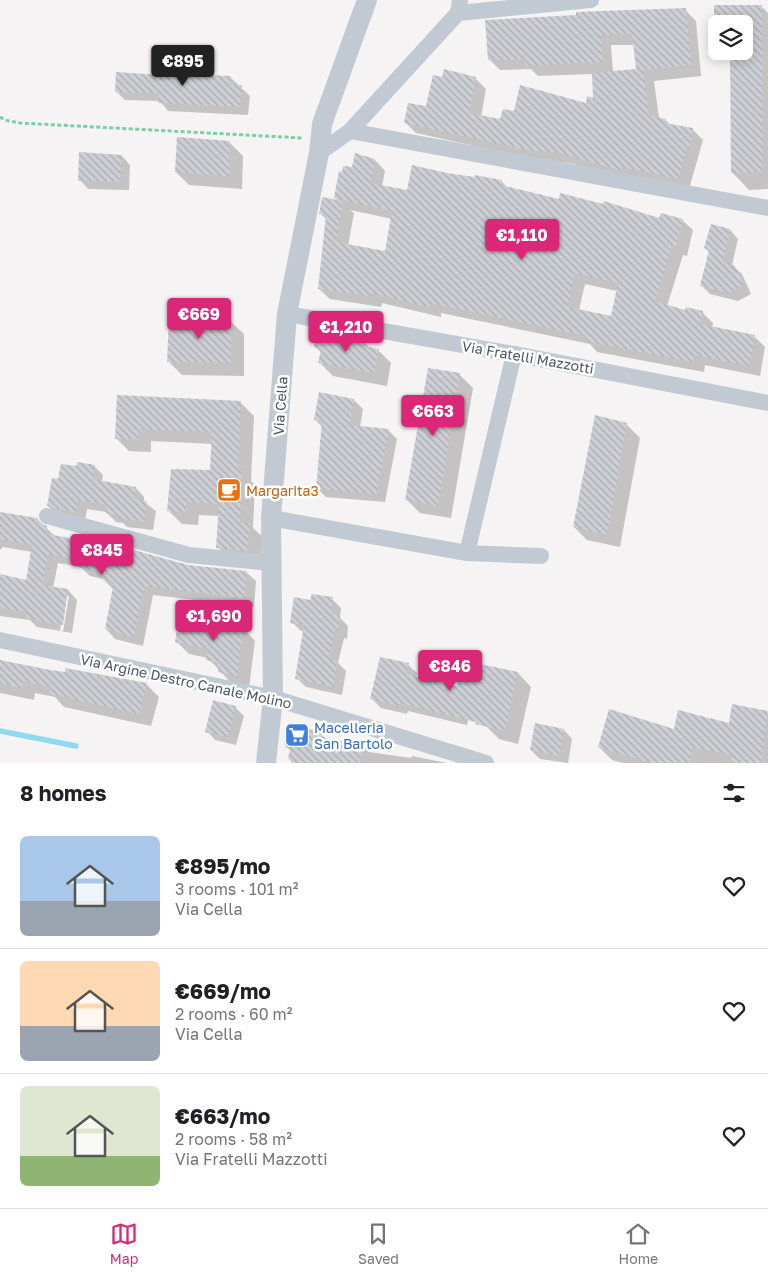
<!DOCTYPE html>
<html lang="en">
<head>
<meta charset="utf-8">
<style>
	:root { --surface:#fff; --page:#f2f2f2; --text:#202124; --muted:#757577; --line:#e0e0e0; --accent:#db2777 }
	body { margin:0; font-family:"Golos Text",sans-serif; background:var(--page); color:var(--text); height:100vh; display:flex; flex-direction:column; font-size:19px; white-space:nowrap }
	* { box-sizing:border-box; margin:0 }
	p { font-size:16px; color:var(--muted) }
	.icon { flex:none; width:28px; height:28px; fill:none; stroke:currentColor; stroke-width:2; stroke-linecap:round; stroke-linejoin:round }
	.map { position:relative; height:763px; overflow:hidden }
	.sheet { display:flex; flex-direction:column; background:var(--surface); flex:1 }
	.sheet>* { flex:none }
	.buttons { position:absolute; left:708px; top:15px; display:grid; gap:10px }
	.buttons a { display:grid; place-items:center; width:45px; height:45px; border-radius:8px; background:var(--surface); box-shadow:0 2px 12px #0003; font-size:25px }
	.price { position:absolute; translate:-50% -42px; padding:0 11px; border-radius:5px; background:var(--accent); color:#fff; font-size:16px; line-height:32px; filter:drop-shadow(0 1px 2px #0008) }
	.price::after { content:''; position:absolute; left:50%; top:30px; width:15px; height:11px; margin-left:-8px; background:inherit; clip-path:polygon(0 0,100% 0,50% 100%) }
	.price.current { background:#222; color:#fff }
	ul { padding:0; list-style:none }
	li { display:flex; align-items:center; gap:15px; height:125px; padding:0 20px }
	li+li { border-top:1px solid var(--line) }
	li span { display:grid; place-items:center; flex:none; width:140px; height:100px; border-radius:8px; color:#555 }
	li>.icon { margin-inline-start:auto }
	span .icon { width:60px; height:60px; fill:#fffc; stroke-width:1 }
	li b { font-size:21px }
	h2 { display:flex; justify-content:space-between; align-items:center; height:60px; padding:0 20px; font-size:21px }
	.tabs { display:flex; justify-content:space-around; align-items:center; height:70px; border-top:1px solid var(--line); background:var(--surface); font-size:14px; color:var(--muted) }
	.tabs a { display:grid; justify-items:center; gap:2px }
	.tabs .current { color:var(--accent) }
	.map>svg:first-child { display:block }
</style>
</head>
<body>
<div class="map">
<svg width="768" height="763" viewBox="0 0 768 763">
	<defs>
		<pattern id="building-back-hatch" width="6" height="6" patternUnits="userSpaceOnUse" patternTransform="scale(1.25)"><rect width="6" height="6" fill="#cdcfd5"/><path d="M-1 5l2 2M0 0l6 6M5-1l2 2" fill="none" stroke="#a8abb0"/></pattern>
	</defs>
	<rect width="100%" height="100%" fill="#f5f3f3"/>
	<!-- shadow -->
	<path fill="#0003" fill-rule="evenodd" d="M715 6H761L768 13V189L749 190 732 172 744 51V24H716V37Z
		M685 10 696 21 701 76 654 81 659 118 665 120 671 125 692 129 703 140 689 189 632 181 571 163 539 160 416 133 405 122 427 107 443 79 475 78 486 89 481 117 501 121 515 112 587 105 595 100 593 74 538 76 531 69 500 70 489 59ZM611 45H634L637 70 613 72Z
		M207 72 211 76 230 77 250 96 248 115 168 111 160 101 125 100 116 91 162 76Z
		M229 142 243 156 242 189 189 185 176 172Z
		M122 156 130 165 129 190 88 189 80 180Z
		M375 160 385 171 382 186 408 191 476 178V176L502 182 508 188 560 200 660 220H682L693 230 687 256 683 255 667 306 686 312H702L713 323 712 328 754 336 765 347 760 376 705 365 704 372 597 352 590 344 441 313V317L382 303 381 307 330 299 319 289 327 220 320 213 339 202 336 198 353 169ZM350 210 392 219 386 253 348 246 354 213ZM585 284 617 291 612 317 579 310Z
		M730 230 738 239 732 265 742 274 751 294 738 301 710 294 701 285 710 253 705 248Z
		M230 321 244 334V376L182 375 169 362Z
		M365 343 371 349 378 350 391 363 387 386 333 376 319 362 322 353 315 347Z
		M459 374 473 388 451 518 420 513 407 500Z
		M320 393 354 400 363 409 360 427 388 430 397 439 385 502 326 497 317 488 322 427 315 419Z
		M118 397 241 403 254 416 251 481 255 485 253 528 263 537 260 563 231 560 218 547 220 516 199 515 198 525 182 524 169 511 212 471 213 444 151 441V452L129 451 116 438Z
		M596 417 627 425 640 438 620 547 587 540 574 527Z
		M94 466 103 475 102 482 136 488 144 497V502L156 511 153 530 127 527 123 523 116 522 106 512 87 509 85 521 57 515 48 506 59 480 76 468Z
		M0 513 37 519 56 537 188 566 246 572 256 581 254 607 153 595 143 646 115 639 106 629 114 590 103 579 90 576 81 567 58 563 53 588 68 590 77 600 72 633 37 627 30 620 0 616V575L27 582 32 552 3 547 0 550ZM66 596H69L63 631H60Z
		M332 599 341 608 340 618 348 626 347 639 344 638 338 663 346 671 342 695 306 687 297 678 304 632 301 631 292 622 311 601Z
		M243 628 255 641 249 688 232 684 208 658 189 654 176 641Z
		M0 662 50 671 146 684 159 697 151 726 64 707 55 697 35 693 34 700 0 693Z
		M408 665 417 673 416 678 473 698 467 725 408 711 407 714 381 708 372 699Z
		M497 669 518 673 531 687 518 744 499 739 486 726Z
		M733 705 768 713V763H623L612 760 599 747 675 730 730 724Z
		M235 707 244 716 236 745 215 740 207 731Z
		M564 730 572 739 568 763 540 759 531 750Z
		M321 734 327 740 362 745 369 752 411 758 412 756 447 763H293L289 759 291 751 286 747Z"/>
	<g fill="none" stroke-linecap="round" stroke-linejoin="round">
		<!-- stream -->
		<path stroke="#90daee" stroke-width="5.5" d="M0 731 76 746"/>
	</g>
	<!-- building -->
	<path fill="url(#building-back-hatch)" fill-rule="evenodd" d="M714 5H762L763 172 731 173 730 51H744V24H716V37H714Z
		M686 8 691 65 643 70 649 115 666 119 664 123 693 128 689 149H686L679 179 622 167V171L560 153 527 150 404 123 408 103 426 106 433 75 442 77 444 69 476 77 469 113 500 119 503 109 514 111 520 85 586 103 587 96 593 98 592 73 636 69 632 34 601 35 603 62 525 66 527 59 488 60 485 20 576 15V12Z
		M162 69 208 71V75L231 76 230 84 242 85 240 107 158 103 159 93 115 92 116 72 161 75Z
		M177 137 230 141 229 176 175 172Z
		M79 152 122 155 120 182 78 181Z
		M355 153 375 159 370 183 407 190 412 165 447 173 475 177V175L502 180 501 185 559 199 560 193 603 204 604 201 659 218 661 213 683 219 676 246 672 245 655 301 685 310 686 307 703 311 700 324 755 335 749 366 694 355 693 362 585 341 586 336 431 303 430 307 371 293V296L318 289 326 215 319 214 322 197 343 201 336 242 385 251 392 211 334 198 339 171 342 172 343 166 352 167ZM574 273 618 283 611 316 568 307Z
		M711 224 730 229 723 261 734 265 744 285 729 293 700 286 709 250 704 248Z
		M169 316 231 320V363L167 362Z
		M317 333 366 342 364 346 379 349 374 373 318 363 321 350 314 347Z
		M428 368 460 373 438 506 405 500Z
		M319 392 354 399 350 425 389 429 376 494 316 489 322 421 314 420Z
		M117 395 241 401 238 471H242L240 523H250L247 551 216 548 219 504 186 502V512L167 511 171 469 210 470 212 432 139 429 138 439H115Z
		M595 415 627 423 607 535 573 527Z
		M78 462 95 465 92 479 136 487 134 499 147 501 144 522 117 518V515L106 513 107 505 78 500 76 513 47 506 52 478 58 479 61 464 76 466Z
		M0 512 37 518 40 523 47 526 46 534 123 547 188 565 247 571 245 598 144 586 134 637 105 629 114 582 103 580 104 573 79 567 80 560 48 554 42 585 68 589 63 625 26 618 27 612 0 608V574L26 580 32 545 0 539Z
		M312 594 333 597 331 614 340 616 338 631 335 630 328 659 337 661 334 687 295 679 304 625 290 623 294 597 310 600Z
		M191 616 243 627 237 676 218 672V663L206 660 208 649 175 642 178 623 190 625Z
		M380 657 409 663 406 674 457 686 465 661 518 672 505 731 475 724 476 722 400 703 399 706 370 699Z
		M0 660 50 670 65 672V668L147 683 139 714 50 694 51 687 23 681 22 688 0 683Z
		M213 700 236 706 228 737 205 732Z
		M732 704 768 711 761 763H730L732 755 693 747 689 763H651L598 747 609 709 674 729 678 710 729 723Z
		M289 723 322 733 321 738 363 744 360 763H291L292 760 288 759 290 749 285 747Z
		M535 723 564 729 559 756 530 750Z"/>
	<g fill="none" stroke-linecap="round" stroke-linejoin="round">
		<!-- path -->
		<path stroke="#7ad0a6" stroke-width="3" stroke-dasharray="4 2.5" stroke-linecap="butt" d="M0 117 5 120 20 123 302 138"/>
		<!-- minor -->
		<path stroke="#c1cad2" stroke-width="16" d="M458 13 591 0
			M350 131 768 208
			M319 153 350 131 458 13 460 0
			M287 314 514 354 768 403
			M47 516 189 555 271 563
			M271 518 467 553 541 556
			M467 553 514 354
			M0 640 273 698 486 763"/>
		<!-- tertiary -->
		<path stroke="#c1cad2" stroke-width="20" d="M266 763 273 698 271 518 287 314 319 153 322 124 367 0"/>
	</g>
	<!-- icons -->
	<defs>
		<symbol id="cafe-square" viewBox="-11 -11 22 22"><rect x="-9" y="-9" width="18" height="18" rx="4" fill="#e8710a" stroke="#fff"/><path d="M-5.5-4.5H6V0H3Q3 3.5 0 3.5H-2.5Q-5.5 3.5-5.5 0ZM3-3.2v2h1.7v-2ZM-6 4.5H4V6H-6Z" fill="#fff"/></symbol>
		<symbol id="supermarket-square" viewBox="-11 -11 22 22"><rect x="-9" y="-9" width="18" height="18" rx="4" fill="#3f7fe0" stroke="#fff"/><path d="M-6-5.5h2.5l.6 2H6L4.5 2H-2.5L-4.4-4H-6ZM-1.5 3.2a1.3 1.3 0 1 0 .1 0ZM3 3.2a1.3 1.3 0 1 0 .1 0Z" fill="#fff"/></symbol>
	</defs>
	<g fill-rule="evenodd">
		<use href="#cafe-square" x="215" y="476" width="28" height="28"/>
		<use href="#supermarket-square" x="283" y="721" width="28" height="28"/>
	</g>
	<g text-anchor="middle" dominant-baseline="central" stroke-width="5" stroke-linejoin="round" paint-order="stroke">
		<!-- street labels -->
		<g font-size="14" fill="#4a5661" stroke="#fff">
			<text transform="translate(528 357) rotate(10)">Via Fratelli Mazzotti</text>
			<text transform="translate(280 406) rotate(-86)">Via Cella</text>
			<text transform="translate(186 681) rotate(12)">Via Argine Destro Canale Molino</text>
		</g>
		<!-- food labels -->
		<g font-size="14" fill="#c56008" stroke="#fff" text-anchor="start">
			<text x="246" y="490">Margarita3</text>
		</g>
		<!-- shop labels -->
		<g font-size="14" fill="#366cbe" stroke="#fff" text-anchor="start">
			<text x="314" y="727">Macelleria<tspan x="314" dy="16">San Bartolo</tspan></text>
		</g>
	</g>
</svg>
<div class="buttons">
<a><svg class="icon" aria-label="layers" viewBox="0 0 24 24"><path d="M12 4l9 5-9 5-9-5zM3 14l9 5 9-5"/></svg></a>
</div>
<b class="price current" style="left:183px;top:87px">€895</b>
<b class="price" style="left:522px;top:261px">€1,110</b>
<b class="price" style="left:199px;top:340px">€669</b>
<b class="price" style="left:346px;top:353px">€1,210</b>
<b class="price" style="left:433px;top:437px">€663</b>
<b class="price" style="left:102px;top:576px">€845</b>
<b class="price" style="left:214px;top:642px">€1,690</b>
<b class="price" style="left:450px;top:692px">€846</b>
</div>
<section class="sheet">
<h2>8 homes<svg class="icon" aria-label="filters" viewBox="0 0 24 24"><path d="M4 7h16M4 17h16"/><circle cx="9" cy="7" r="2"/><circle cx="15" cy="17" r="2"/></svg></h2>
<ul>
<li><span style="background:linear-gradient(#a9c7e8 65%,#9aa5b1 0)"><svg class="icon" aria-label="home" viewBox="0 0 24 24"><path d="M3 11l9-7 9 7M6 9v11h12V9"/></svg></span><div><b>€895/mo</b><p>3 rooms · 101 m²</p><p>Via Cella</p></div><svg class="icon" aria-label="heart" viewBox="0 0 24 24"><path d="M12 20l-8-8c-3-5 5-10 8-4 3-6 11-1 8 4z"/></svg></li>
<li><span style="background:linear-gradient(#ffd9b3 65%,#9aa5b1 0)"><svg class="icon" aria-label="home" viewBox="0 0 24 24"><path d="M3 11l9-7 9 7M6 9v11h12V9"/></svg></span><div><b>€669/mo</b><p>2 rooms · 60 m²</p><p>Via Cella</p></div><svg class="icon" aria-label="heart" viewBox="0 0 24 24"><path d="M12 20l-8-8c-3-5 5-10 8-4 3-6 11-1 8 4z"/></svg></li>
<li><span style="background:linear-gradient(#dfe7d0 70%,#8fb573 0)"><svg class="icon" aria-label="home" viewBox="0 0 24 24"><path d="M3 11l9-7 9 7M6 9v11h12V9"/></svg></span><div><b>€663/mo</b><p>2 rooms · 58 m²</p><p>Via Fratelli Mazzotti</p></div><svg class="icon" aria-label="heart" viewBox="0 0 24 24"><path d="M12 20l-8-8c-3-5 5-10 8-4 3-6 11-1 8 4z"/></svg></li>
</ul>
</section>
<nav class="tabs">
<a class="current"><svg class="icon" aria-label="map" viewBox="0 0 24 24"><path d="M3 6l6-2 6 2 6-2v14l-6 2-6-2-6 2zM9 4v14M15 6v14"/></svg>Map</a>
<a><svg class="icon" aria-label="saved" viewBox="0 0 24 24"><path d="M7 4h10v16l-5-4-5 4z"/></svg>Saved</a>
<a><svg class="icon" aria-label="home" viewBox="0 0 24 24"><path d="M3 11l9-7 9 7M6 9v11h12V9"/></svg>Home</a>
</nav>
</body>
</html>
